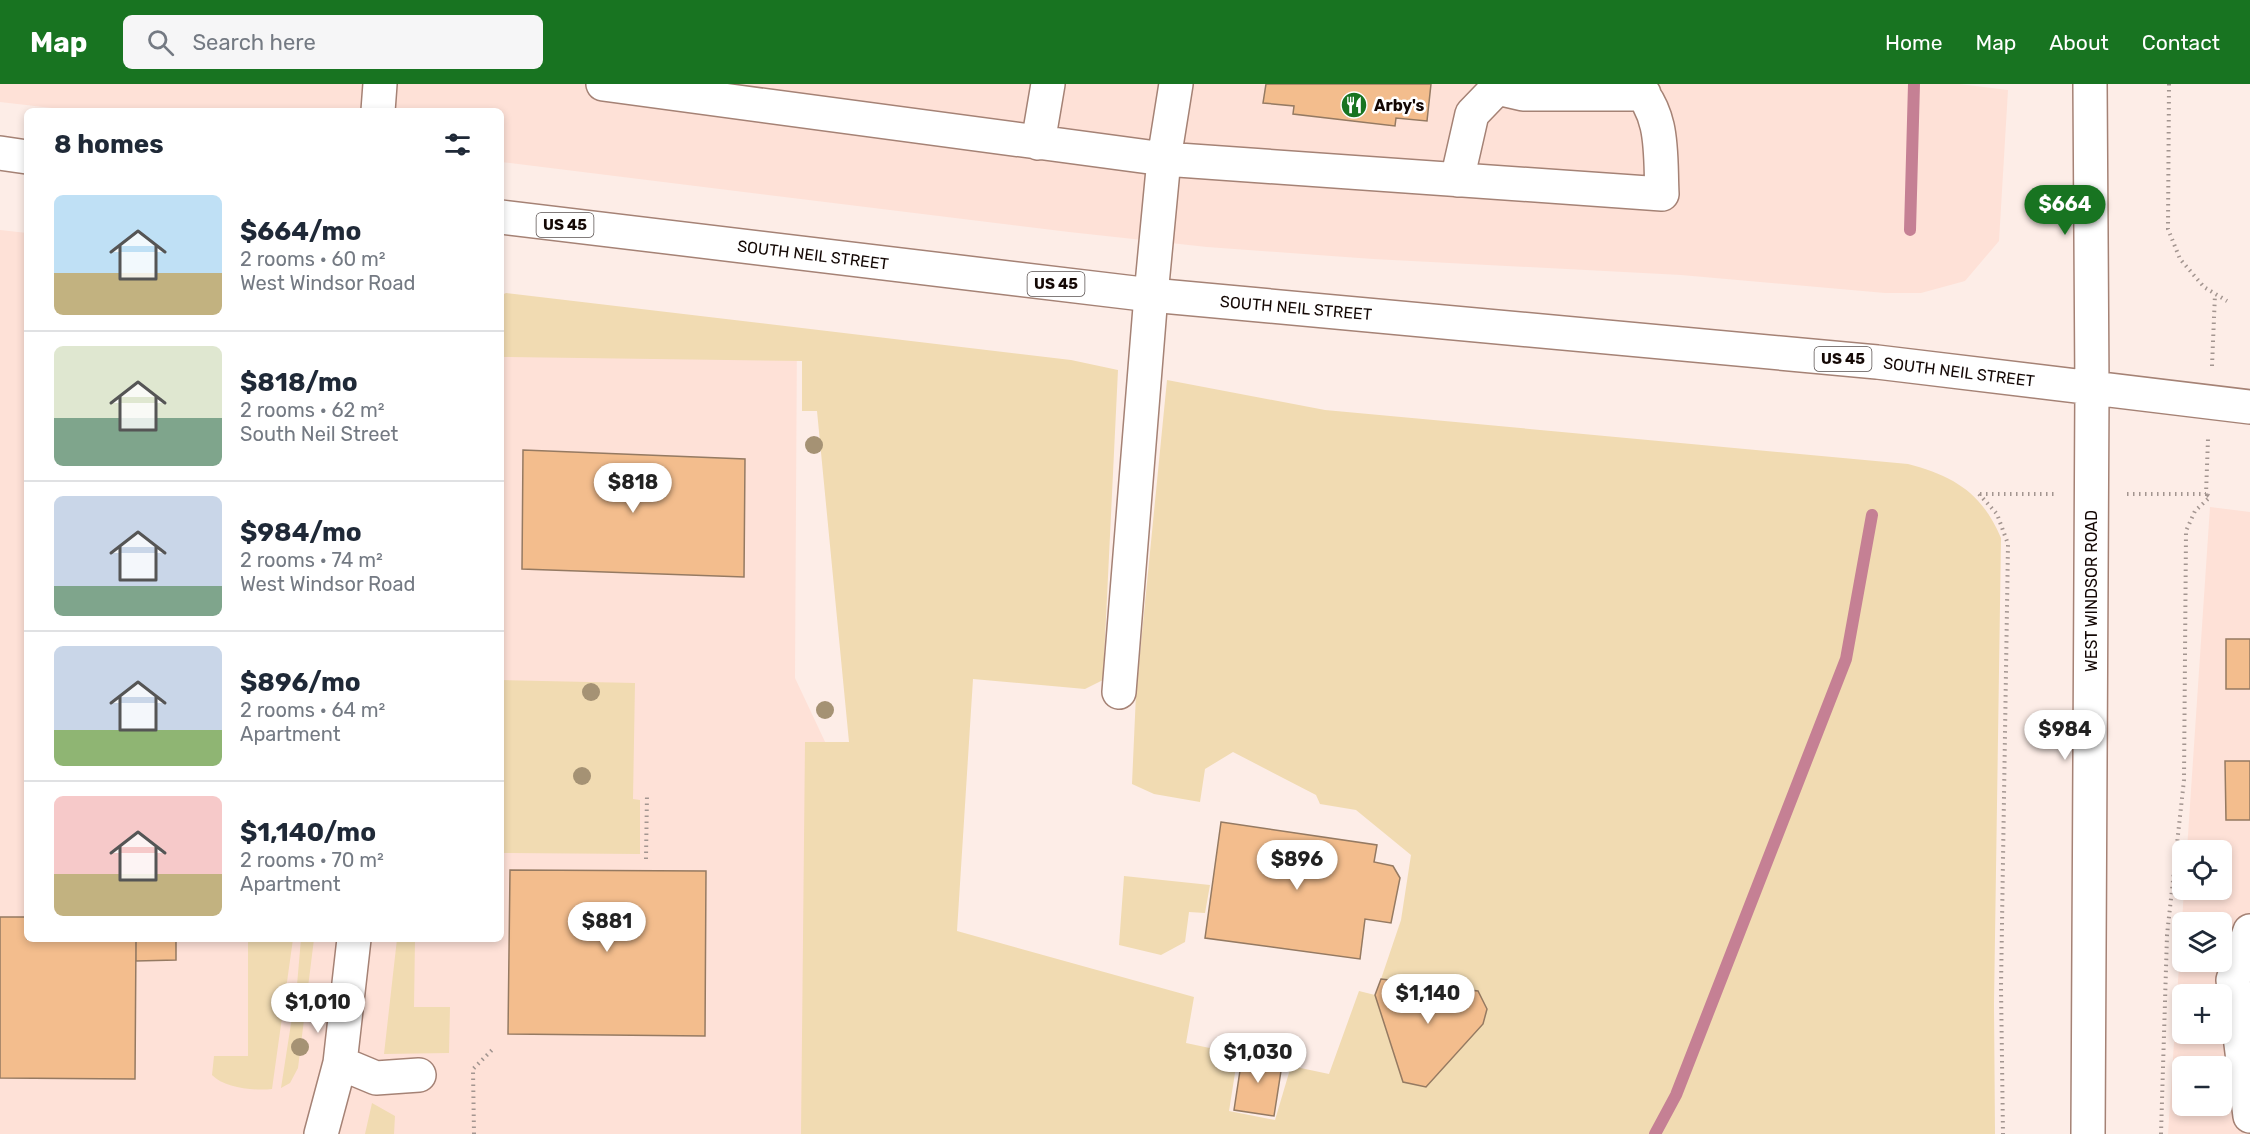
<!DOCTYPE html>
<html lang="en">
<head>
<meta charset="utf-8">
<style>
	:root { --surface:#fff; --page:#f6f6f7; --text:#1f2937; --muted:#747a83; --line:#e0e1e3; --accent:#187421 }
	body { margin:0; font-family:Rubik,sans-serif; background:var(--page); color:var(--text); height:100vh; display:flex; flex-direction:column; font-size:22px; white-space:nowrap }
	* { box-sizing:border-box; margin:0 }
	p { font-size:20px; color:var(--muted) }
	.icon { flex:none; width:33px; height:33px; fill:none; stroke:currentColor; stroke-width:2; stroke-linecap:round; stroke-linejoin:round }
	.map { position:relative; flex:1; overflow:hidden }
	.details { position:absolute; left:24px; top:24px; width:480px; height:834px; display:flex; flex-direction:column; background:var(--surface); border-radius:9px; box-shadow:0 3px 9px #0003 }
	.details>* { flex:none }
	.buttons { position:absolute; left:2172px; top:756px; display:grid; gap:12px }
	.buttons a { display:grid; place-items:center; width:60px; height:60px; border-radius:9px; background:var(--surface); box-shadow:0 3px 9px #0003; font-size:30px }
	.price { position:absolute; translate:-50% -51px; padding:0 14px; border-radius:21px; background:#fff; color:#222; font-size:20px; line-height:39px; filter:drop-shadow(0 2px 3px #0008) }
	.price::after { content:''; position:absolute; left:50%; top:36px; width:18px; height:14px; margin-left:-9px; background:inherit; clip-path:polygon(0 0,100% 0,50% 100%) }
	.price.selected { background:var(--accent); color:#fff }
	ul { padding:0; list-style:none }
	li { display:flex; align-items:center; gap:18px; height:150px; padding:0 30px }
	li+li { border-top:2px solid var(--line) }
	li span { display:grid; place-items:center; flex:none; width:168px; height:120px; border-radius:9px; color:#555 }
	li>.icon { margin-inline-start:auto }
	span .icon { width:72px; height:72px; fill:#fffc; stroke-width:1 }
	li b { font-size:26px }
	h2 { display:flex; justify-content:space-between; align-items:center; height:72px; padding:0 30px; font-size:26px }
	header { display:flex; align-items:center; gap:36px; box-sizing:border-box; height:84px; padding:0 30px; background:var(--accent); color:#fff }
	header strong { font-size:28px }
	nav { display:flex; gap:33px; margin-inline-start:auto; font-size:21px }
	.search { width:420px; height:54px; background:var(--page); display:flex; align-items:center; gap:15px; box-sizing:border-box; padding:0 21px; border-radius:9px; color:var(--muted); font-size:22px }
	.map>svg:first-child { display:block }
</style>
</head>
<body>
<header>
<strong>Map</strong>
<div class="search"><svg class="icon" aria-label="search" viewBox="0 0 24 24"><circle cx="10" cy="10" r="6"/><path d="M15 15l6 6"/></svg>Search here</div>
<nav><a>Home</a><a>Map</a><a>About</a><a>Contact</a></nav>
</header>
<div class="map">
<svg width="2250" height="1050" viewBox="0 0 2250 1050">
	<rect width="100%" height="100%" fill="#fdede7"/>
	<!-- built -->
	<path fill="#fee1d7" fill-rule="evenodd" d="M0 0H1959L2008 6 1999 157 1965 197 1921 209H1885L1681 191 1373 175 1207 163 1069 148 501 78V27H78L0 18Z
		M0 146 27 149V855H501V209L797 247 795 594 827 662 822 1050H0Z
		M2210 423 2250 428V1050H2168L2184 806H2222V766H2187ZM2182 838H2222V878H2182ZM2182 910H2222V950H2182ZM2182 982H2222V1022H2182Z"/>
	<!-- green -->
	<path fill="#f1dbb2" d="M506 209 1071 276 1118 286 1103 596 1085 605 973 595 957 847 1194 913 1186 959 1238 970 1229 1027 1275 1036 1291 982 1329 990 1359 907 1375 911 1403 998 1487 925 1477 907 1381 895 1401 836 1411 771 1356 726 1320 720 1316 711 1233 668 1205 685 1200 718 1154 710 1132 700 1136 610 1167 296 1325 326 1908 380C1954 392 1982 409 2001 454L1994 920 1995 1050H801L805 658H849L817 327H802V277L501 273V212Z
		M501 596 635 599 633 715 640 716V770L501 769Z
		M1124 792 1210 801 1205 829 1189 828 1185 858 1161 871 1119 861Z
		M248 855H293L272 1005C254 1007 224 1004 212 991L214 972H248Z
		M301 855H314L298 984 290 999 281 1004 297 901Z
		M397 855H415L414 923H450L449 969 384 970Z
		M372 1019 395 1032 394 1050H365Z"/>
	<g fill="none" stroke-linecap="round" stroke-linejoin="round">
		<!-- stream -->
		<path stroke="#c58094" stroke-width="12" d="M1910 146 1914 0
			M1655 1050 1676 1011 1846 575 1872 431"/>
	</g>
	<!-- building -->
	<path fill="#f3bd8d" stroke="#957a62" stroke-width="1.5" d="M1266 0H1431L1427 37 1396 34 1395 42 1293 30 1294 22 1263 19Z
		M523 366 745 375 744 493 522 485Z
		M2226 555H2250V605H2226Z
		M2225 677H2250V736H2226Z
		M1221 738 1377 761 1374 778 1393 782 1400 794 1391 839 1365 835 1360 875 1205 854Z
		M510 786 706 787 705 952 508 950Z
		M0 833H27V855H136L135 995 0 994Z
		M136 855H176V876L136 877Z
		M1381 895 1478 907 1487 925 1483 940 1426 1003 1403 998 1375 911Z
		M1243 967 1283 974 1274 1032 1234 1026Z"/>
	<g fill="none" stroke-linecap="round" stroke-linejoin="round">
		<defs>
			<path id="minor" d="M603 0 1164 75 1662 110C1660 70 1665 30 1634 0
				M378 27 380 0
				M1038 59 1048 0
				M1457 96 1472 30 1497 4 1523 10H1644
				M1119 608 1151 211 1164 75 1176 0
				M2250 847 2233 896 2250 1032
				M340 979 376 994 419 991
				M321 1050 340 979 354 855"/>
			<path id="major" d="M0 69 27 73
				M501 133 1151 211 1877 278 2250 323
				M2088 1050 2092 305 2090 0"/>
		</defs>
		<!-- minor casing -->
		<use href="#minor" stroke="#a58275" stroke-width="36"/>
		<!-- major casing -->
		<use href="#major" stroke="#a58275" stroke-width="36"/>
		<!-- path -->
		<path stroke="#a39590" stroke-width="4" stroke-dasharray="1.5 4.5" stroke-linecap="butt" d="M2169 0 2168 145 2180 175 2204 203 2227 217
			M2212 282 2215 210
			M1979 410 1997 430 2008 460 2001 903 2003 1050
			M1980 410H2057
			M2127 410H2206L2208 355
			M646 775 647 710
			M474 1050 473 985 494 964
			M2161 1050 2167 851 2184 696 2186 447 2195 427 2210 413 2206 410"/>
		<!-- minor -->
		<use href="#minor" stroke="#fff" stroke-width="33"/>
		<!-- major -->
		<use href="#major" stroke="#fff" stroke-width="33"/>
	</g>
	<!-- trees -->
	<g fill="#a59274">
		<circle cx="814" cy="361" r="9"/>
		<circle cx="591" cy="608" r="9"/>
		<circle cx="825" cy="626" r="9"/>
		<circle cx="582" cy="692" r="9"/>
		<circle cx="300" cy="963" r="9"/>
	</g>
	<!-- icons -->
	<defs>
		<symbol id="restaurant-disc" viewBox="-11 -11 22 22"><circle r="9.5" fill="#187421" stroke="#fff"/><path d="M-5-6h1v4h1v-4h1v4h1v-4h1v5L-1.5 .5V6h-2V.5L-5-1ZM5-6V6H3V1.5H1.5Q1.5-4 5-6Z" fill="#fff"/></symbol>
	</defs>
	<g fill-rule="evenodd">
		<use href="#restaurant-disc" x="1339" y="6" width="30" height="30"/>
	</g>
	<g text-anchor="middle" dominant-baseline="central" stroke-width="5" stroke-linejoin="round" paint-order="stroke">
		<!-- shield labels -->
		<g fill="#fff" stroke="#5a5250" stroke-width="1.5">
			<rect x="536.5" y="129" width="57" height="24" rx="4.5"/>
			<rect x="1027.5" y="188" width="57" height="24" rx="4.5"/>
			<rect x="1814.5" y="263" width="57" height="24" rx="4.5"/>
		</g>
		<g font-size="15" font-weight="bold" fill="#140805">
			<text x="565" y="141">US 45</text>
			<text x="1056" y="200">US 45</text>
			<text x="1843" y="275">US 45</text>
		</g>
		<!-- poi labels -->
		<g font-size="16" font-weight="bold" fill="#140805" stroke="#fff" text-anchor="start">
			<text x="1374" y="21">Arby's</text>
		</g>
		<!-- street labels -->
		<g font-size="16" fill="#140805" stroke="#fff">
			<text transform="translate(813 171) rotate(7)">SOUTH NEIL STREET</text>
			<text transform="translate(1296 224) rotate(5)">SOUTH NEIL STREET</text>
			<text transform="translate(1959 288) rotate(7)">SOUTH NEIL STREET</text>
			<text transform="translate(2091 507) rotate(-90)">WEST WINDSOR ROAD</text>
		</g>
	</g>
</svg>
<div class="buttons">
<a><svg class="icon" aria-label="locate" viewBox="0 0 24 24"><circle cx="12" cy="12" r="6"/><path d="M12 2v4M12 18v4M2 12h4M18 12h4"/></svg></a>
<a><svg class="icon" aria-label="layers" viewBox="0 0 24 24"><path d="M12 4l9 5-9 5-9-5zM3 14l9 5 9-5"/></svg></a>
<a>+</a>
<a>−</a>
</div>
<b class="price selected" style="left:2065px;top:152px">$664</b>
<b class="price" style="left:633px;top:430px">$818</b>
<b class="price" style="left:2065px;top:677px">$984</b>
<b class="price" style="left:1297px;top:807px">$896</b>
<b class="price" style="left:607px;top:869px">$881</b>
<b class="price" style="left:1428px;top:941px">$1,140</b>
<b class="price" style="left:318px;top:950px">$1,010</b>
<b class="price" style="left:1258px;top:1000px">$1,030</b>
<section class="details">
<h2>8 homes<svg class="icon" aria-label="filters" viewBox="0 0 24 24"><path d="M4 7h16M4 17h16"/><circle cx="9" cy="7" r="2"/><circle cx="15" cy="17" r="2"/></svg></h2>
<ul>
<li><span style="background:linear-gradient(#bfe0f5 65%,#c2b280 0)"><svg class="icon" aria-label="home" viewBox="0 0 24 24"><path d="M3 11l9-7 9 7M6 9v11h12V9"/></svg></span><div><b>$664/mo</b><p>2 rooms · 60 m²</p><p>West Windsor Road</p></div></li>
<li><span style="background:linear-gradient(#dfe7d0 60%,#7fa58c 0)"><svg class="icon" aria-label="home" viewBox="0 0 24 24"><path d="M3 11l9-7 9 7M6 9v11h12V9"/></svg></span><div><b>$818/mo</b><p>2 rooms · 62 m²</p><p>South Neil Street</p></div></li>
<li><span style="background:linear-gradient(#c9d6e8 75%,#7fa58c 0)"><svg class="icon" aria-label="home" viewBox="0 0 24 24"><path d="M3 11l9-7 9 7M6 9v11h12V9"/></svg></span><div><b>$984/mo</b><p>2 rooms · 74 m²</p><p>West Windsor Road</p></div></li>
<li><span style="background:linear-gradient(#c9d6e8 70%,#8fb573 0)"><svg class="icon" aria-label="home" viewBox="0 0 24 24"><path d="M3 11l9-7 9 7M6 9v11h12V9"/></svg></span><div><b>$896/mo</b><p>2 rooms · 64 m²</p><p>Apartment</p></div></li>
<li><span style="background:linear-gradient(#f6c9c9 65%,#c2b280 0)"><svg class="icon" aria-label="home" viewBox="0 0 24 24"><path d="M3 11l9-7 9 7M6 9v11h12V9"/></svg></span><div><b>$1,140/mo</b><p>2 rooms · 70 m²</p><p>Apartment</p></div></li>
</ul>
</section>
</div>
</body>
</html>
